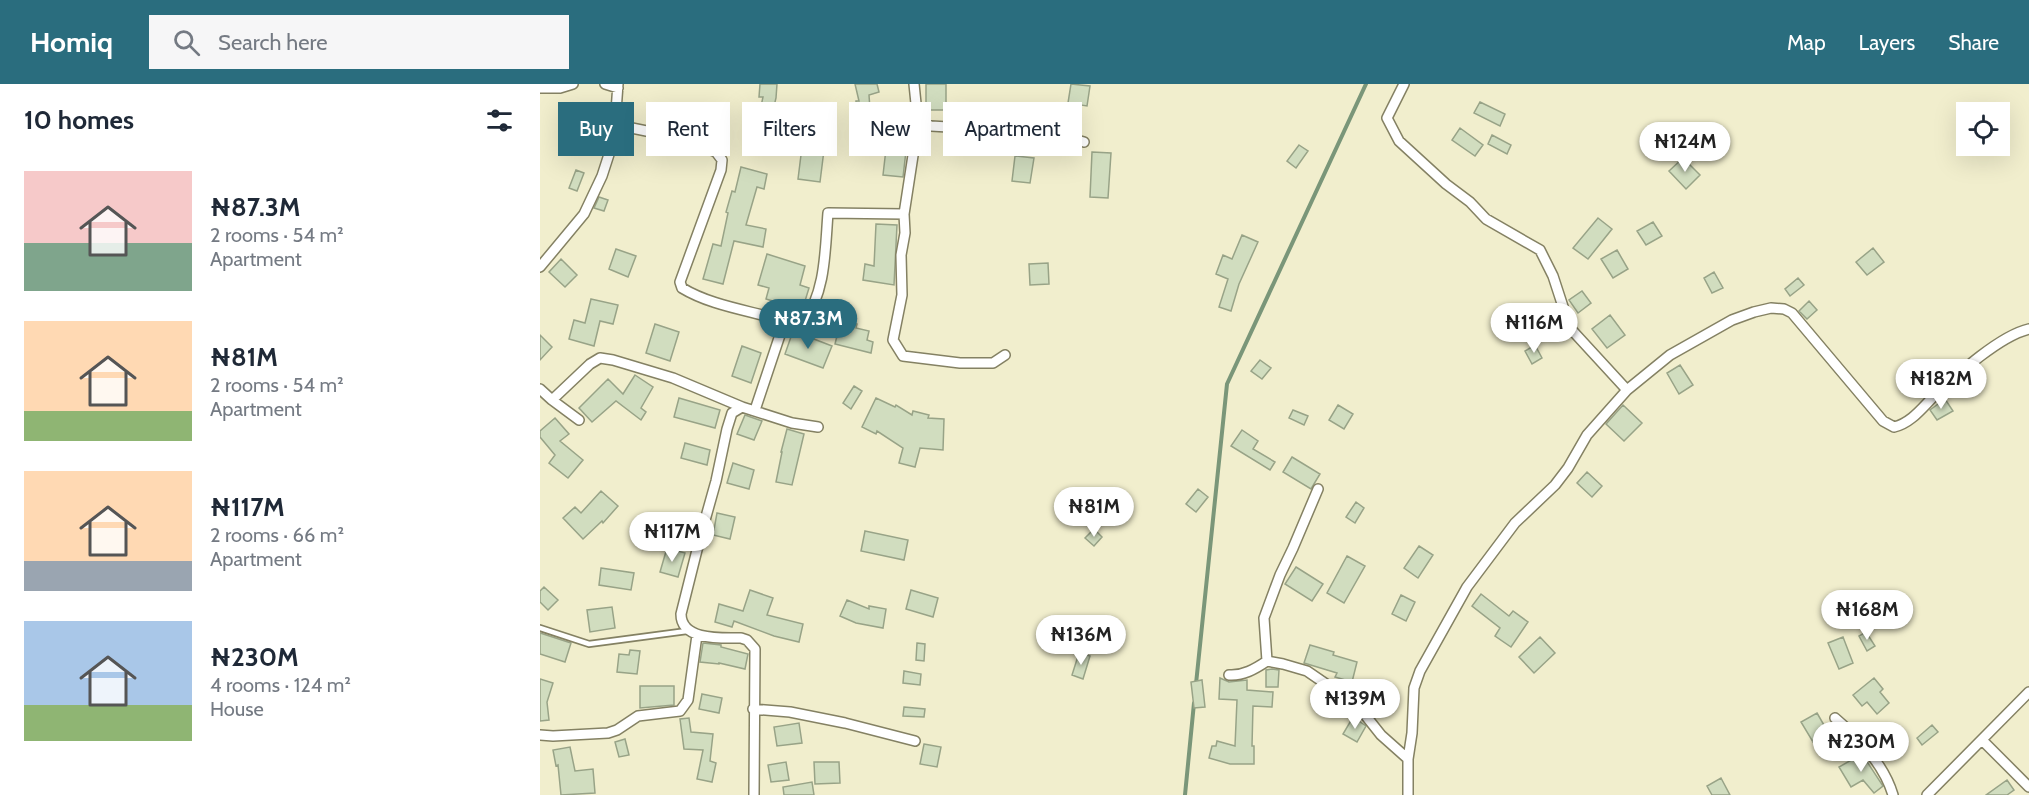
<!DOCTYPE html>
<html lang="en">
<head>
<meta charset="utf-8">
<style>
	:root { --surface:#fff; --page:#f6f6f7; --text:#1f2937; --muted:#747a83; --accent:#2a6d7e }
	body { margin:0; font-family:Cabin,sans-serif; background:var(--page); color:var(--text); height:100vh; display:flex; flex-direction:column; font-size:22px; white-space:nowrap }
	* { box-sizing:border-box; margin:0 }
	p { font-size:20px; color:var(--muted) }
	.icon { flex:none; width:33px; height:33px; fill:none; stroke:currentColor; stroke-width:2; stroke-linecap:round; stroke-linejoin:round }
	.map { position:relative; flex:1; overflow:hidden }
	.sheet { display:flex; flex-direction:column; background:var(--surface); width:540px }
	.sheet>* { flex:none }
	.hud { position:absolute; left:18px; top:18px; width:570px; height:54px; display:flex; gap:12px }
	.buttons { position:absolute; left:1416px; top:18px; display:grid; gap:12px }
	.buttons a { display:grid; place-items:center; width:54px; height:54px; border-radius:0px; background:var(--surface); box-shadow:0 6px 24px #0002; font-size:30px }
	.price { position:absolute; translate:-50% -51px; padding:0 14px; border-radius:21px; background:#fff; color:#222; font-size:20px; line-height:39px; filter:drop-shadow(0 2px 3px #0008) }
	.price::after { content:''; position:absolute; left:50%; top:36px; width:18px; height:14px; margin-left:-9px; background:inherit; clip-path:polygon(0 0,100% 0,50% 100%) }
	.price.selected { background:var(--accent); color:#fff }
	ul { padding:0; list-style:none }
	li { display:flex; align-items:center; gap:18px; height:150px; padding:0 24px }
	li span { display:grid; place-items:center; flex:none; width:168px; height:120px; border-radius:0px; color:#555 }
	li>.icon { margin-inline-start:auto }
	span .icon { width:72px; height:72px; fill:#fffc; stroke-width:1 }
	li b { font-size:26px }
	h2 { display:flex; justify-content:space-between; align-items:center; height:72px; padding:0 24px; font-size:26px }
	.pill { padding:0 21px; border-radius:0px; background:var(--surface); box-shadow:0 6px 24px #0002; font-size:21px; line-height:54px }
	.pill.selected { background:var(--accent); color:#fff }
	header { display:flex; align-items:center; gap:36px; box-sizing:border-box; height:84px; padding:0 30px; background:var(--accent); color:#fff }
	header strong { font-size:28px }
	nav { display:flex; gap:33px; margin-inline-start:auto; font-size:21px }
	.search { width:420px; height:54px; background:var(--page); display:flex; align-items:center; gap:15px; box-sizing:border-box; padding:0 21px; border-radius:0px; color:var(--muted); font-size:22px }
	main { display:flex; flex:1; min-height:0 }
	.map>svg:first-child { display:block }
</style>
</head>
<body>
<header>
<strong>Homiq</strong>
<div class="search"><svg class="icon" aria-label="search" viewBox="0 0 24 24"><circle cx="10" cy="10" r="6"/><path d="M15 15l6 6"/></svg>Search here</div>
<nav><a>Map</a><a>Layers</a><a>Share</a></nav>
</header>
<main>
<section class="sheet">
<h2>10 homes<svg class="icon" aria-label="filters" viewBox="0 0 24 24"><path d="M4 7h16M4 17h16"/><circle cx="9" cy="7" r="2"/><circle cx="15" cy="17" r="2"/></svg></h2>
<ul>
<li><span style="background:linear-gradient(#f6c9c9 60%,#7fa58c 0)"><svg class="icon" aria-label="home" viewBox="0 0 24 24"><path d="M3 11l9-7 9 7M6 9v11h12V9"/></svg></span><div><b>₦87.3M</b><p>2 rooms · 54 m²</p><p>Apartment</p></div></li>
<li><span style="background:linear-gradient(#ffd9b3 75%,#8fb573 0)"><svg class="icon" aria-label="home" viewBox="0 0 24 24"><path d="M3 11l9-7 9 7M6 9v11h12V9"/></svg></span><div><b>₦81M</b><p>2 rooms · 54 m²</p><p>Apartment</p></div></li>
<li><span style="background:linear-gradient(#ffd9b3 75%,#9aa5b1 0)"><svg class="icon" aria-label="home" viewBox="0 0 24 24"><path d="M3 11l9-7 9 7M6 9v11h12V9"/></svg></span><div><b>₦117M</b><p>2 rooms · 66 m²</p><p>Apartment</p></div></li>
<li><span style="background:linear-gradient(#a9c7e8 70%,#8fb573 0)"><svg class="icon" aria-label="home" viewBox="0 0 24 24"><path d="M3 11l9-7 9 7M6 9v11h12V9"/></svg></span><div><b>₦230M</b><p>4 rooms · 124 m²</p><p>House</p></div></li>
</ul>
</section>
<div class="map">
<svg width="1489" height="711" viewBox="0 0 1489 711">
	<rect width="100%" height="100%" fill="#f1eecd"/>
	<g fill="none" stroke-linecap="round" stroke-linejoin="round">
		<!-- stream -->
		<path stroke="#7a9679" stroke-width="4" d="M656 600 687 300 826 0
			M645 711 654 619"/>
	</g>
	<!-- building -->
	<path fill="#d1ddbf" stroke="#98a387" stroke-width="1.5" d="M220 0H237L236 14 229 43 217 41 223 13H219Z
		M315 0H337L339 8 329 11 330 25 316 26V17H319Z
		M386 0H406V26H386Z
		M531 0 550 2 547 22 528 19Z
		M940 18 965 30 960 42 934 29Z
		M50 39 59 41 54 58 46 55Z
		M920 44 943 61 935 72 912 56Z
		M952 51 971 61 967 70 948 60Z
		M263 55 285 58 280 98 258 95Z
		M759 61 768 67 756 84 747 77Z
		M346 65 366 67 363 93 343 91Z
		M552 68 571 69 568 114 550 113Z
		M475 72 494 74 490 99 472 97Z
		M1143 74 1160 91 1146 105 1129 87Z
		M201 83 227 90 224 105 217 103 206 141 226 145 223 163 194 157 183 200 163 195 173 160 181 162 188 129 186 128 192 107 195 108Z
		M36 86 44 89 37 107 29 104Z
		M59 113 68 116 64 127 54 124Z
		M1058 134 1072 145 1048 175 1033 164Z
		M1113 138 1122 152 1106 161 1097 147Z
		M336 140 357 141 354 201 323 196 325 180 334 182Z
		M702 151 718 158 699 200 691 227 679 223 688 195 676 190 683 171 692 175Z
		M1333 164 1344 178 1327 191 1316 178Z
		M76 165 96 172 88 193 69 185Z
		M1077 166 1088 185 1073 194 1061 175Z
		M227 170 265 182 260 201 269 204 261 230 245 225 246 221 226 215 229 204 218 201Z
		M21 175 37 191 25 203 9 188Z
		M508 179 509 200 490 201 489 180Z
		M1174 188 1183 204 1172 209 1164 194Z
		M1258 194 1264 201 1250 212 1245 205Z
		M1042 207 1051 219 1038 229 1029 216Z
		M51 215 78 221 73 240 60 237 54 262 29 255 34 236 45 239Z
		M1269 217 1277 226 1267 235 1259 227Z
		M1070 231 1085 251 1067 264 1052 245Z
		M301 236 317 240 316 244 329 247 327 256 333 258 331 269 295 260Z
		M115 240 139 248 130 277 106 269Z
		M253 247 292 262 283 284 245 270Z
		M0 251 12 263 0 276Z
		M995 261 1002 274 992 280 985 267Z
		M202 262 221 269 211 299 192 292Z
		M720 276 731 284 722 295 711 287Z
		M1140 281 1153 301 1139 310 1127 289Z
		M95 291 113 303 101 324 106 328 101 336 76 317 52 338 39 324 68 295 83 310Z
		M314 302 322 307 311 325 303 319Z
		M139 314 180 326 175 344 134 333Z
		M336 314 355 323 356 321 372 331 373 327 389 331 388 334 404 335 403 366 380 364 375 383 359 379 363 364 337 347 336 350 322 343Z
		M1405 315 1413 327 1397 336 1390 326Z
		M798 321 813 330 804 345 789 336Z
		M1083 321 1102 339 1084 357 1066 340Z
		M753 326 768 332 764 341 749 334Z
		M205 331 222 337 214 356 197 350Z
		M15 334 29 350 20 357 43 376 28 394 9 379 15 371 0 353V347Z
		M247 345 264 350 252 401 236 398 242 368H241Z
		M702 346 718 357 713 365 735 378 730 386 691 362Z
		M145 359 170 366 167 381 141 374Z
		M752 373 780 390 771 405 743 388Z
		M193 379 214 386 209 405 187 399Z
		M1047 388 1062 402 1052 413 1037 399Z
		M658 405 668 413 656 428 646 420Z
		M61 407 78 422 63 439 62 437 43 455 23 434 35 423 41 429Z
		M816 418 824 424 815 439 806 433Z
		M177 429 195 433 190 455 173 451Z
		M554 445 562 453 554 462 545 454Z
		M325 447 368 456 364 476 321 467Z
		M879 462 893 471 878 494 864 484Z
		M127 464 145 469 138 493 120 488Z
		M807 472 825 482 804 519 787 509Z
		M756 483 783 500 772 517 745 500Z
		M61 484 94 489 91 506 59 501Z
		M4 503 18 516 8 526 0 518V507Z
		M210 506 233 514 227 531 263 540 259 558 234 552 194 537 192 543 175 538 179 520 203 527Z
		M371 506 398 514 393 533 366 525Z
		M941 510 969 532 973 527 988 538 971 563 955 552 960 544 932 522Z
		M861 511 875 518 866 537 852 530Z
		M307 516 329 525V522L346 525 343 544 316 539 300 532Z
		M72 523 75 544 50 548 47 526Z
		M1326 548 1335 562 1327 567 1319 552Z
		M0 549 31 559 25 578 0 570Z
		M1000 553 1015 569 994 589 979 573Z
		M1303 553 1313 579 1299 585 1288 559Z
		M163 559 181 561V563L208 570 205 585 179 579V580L160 578Z
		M377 559 385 560 384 577 376 576Z
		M770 561 794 568 793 571 817 578 812 598 795 593 797 589 764 579Z
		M90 566 100 567 97 590 77 588 79 570 89 571Z
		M539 569 550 572 543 595 532 591Z
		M732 585 739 586 738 603H726V586Z
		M364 587 381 590 380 601 363 599Z
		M680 594 689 598 707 596V606L733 608 732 623 713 622 712 662H714V680H690L669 674 672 662H676L677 657 695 662 697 616 679 615Z
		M1334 594 1343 605 1340 608 1349 619 1337 630 1327 618 1322 622 1313 611Z
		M0 595 13 599 7 618 9 636 0 637Z
		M662 596 665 623 654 624 651 598Z
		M100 602H134V621L100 624Z
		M778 606 792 612 788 626 774 621Z
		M162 610 182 614 179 629 159 625Z
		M364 623 385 625 384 633 363 632Z
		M1277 629 1288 648 1273 658 1261 638Z
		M813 633 826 642 817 658 803 650Z
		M149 634 151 648 173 650 170 677 176 679 172 698 157 695 163 666 144 665 140 635Z
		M259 639 262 659 237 662 234 643Z
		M1392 641 1398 648 1382 661 1377 654Z
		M85 655 89 671 79 673 75 658Z
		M384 660 401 663 397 683 380 680Z
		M30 663 35 687 53 685 55 709 21 711 18 681 16 682 13 666Z
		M1322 670 1343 702 1334 709 1323 696 1311 703 1299 683Z
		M246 678 249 696 231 698 228 681Z
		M274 678H299L300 699 275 700Z
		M1181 694 1190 711H1172L1167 702Z
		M1467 696 1474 706 1467 711H1446Z
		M272 698 274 711H244L243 703Z"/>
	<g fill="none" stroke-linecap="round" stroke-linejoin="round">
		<defs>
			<path id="service" d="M0 544 49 560 147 547"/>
			<path id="minor" d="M65 0 78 4
				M374 0 378 39 364 130 365 149 361 171 362 211 353 256 363 272 420 279H453L465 271
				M864 0 847 34 859 57 906 100 930 118 946 135 1000 166 1013 192 1030 244 1087 306
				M0 4H20L33 0
				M378 39 391 42 459 46 493 44 544 58
				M77 41 131 52 151 58 176 68 182 76 181 86 140 198 142 204C170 221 206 226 237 235L242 240 241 248 215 326
				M0 183 44 130 62 92 74 55 78 0
				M241 245 247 240 263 239C286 208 285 166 288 129L364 130
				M0 305 12 316 39 336
				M12 316 50 280 60 274 73 276 133 294 202 323
				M727 577 724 534 740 491 753 464 778 405
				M689 591C703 592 715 585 727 577L743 580 767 587 818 622 841 651 868 675
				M213 625 250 628 305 639 375 657
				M1295 634C1319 654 1344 681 1353 711
				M0 651 13 652 68 649 77 646 98 632 140 627 148 616 157 551
				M1442 656 1489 703
				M214 711 215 565 207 556 201 554C182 554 141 557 141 530L160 454 176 397 187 345 192 329 202 323 252 339 278 343
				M868 711V675L872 649 874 604 880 587 927 503 975 439 1015 401 1028 384 1047 351 1087 306 1130 271 1192 236 1214 228 1231 224 1244 225 1252 229 1343 337 1354 343C1371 339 1382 324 1394 312 1417 291 1459 252 1489 245
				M1387 711 1489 608"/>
		</defs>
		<!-- service casing -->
		<use href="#service" stroke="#848163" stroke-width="8"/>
		<!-- minor casing -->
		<use href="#minor" stroke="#848163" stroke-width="12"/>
		<!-- service -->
		<use href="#service" stroke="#fff" stroke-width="4.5"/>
		<!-- minor -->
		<use href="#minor" stroke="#fff" stroke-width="9"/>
	</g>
</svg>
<div class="buttons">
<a><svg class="icon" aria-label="locate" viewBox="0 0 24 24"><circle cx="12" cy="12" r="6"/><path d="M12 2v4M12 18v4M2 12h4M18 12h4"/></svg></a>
</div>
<b class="price" style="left:1145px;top:89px">₦124M</b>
<b class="price selected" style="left:268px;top:266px">₦87.3M</b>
<b class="price" style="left:994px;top:270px">₦116M</b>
<b class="price" style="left:1401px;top:326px">₦182M</b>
<b class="price" style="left:554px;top:454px">₦81M</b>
<b class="price" style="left:132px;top:479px">₦117M</b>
<b class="price" style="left:1327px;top:557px">₦168M</b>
<b class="price" style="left:541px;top:582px">₦136M</b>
<b class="price" style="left:815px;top:646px">₦139M</b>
<b class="price" style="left:1321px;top:689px">₦230M</b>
<div class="hud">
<a class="pill selected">Buy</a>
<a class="pill">Rent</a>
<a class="pill">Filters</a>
<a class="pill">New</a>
<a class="pill">Apartment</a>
</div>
</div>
</main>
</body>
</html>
